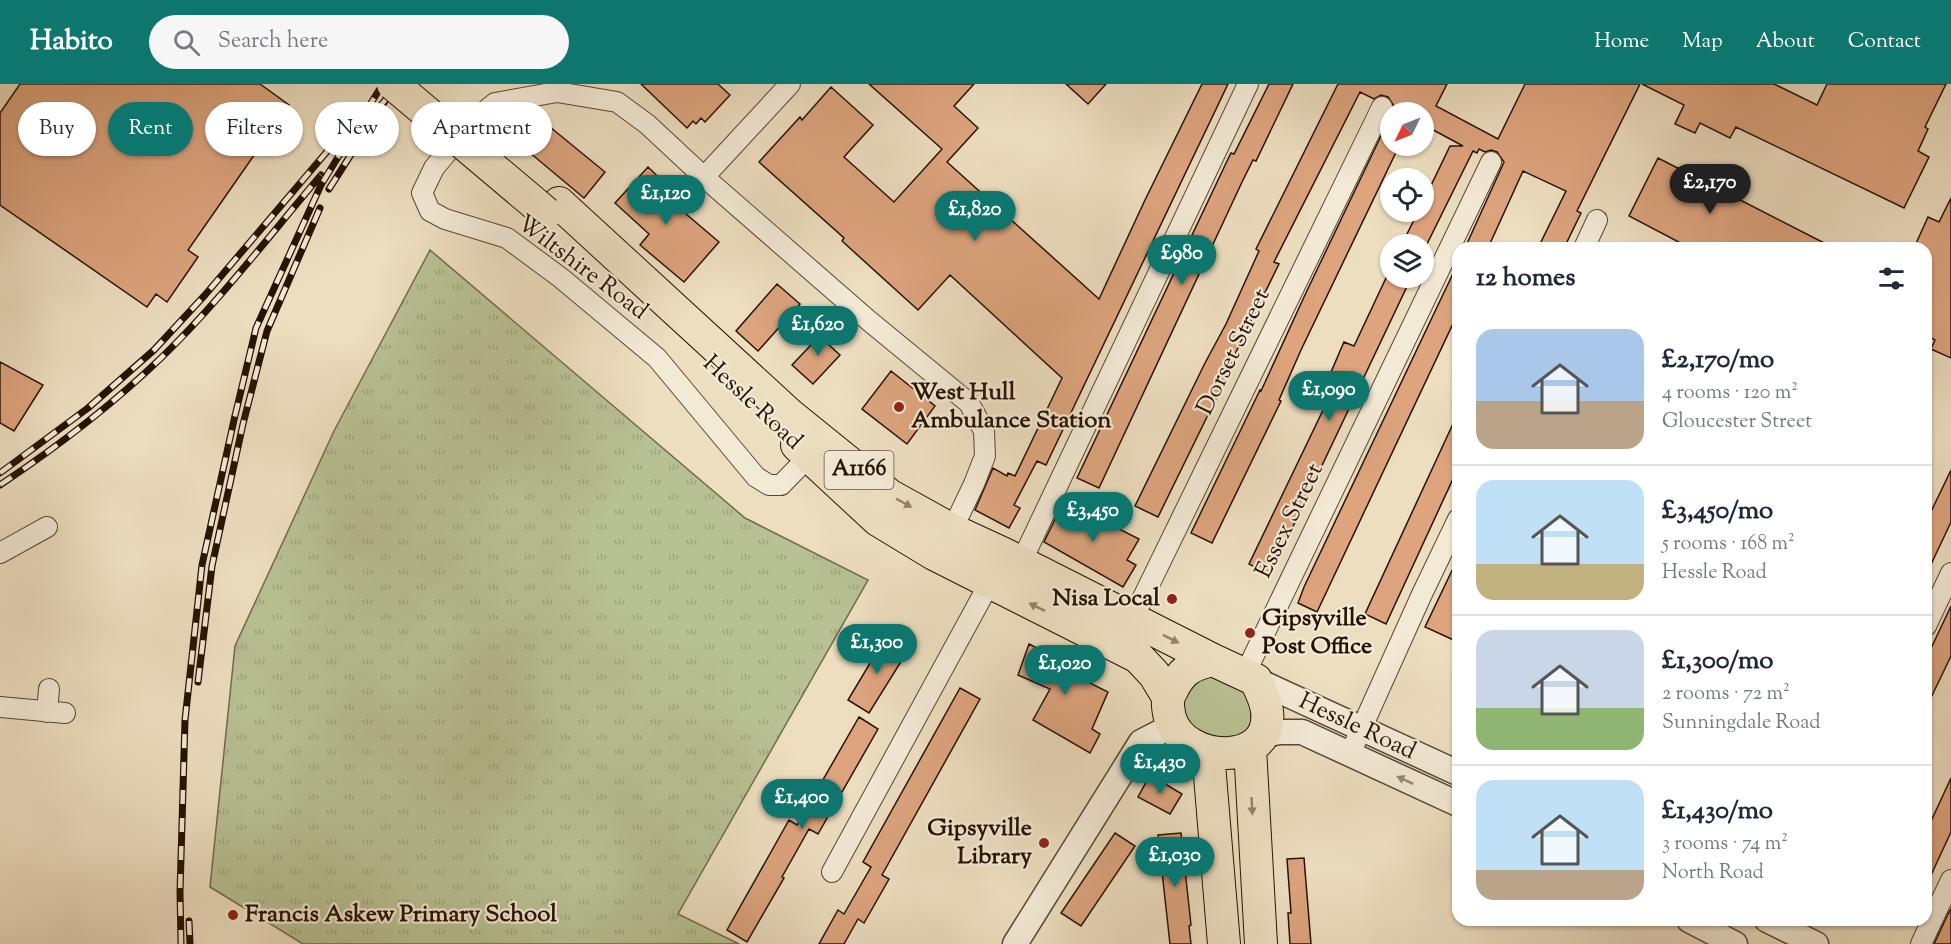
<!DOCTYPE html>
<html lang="en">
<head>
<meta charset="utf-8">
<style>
	:root { --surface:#fff; --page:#f6f6f7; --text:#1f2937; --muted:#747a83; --line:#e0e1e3; --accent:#0f766e }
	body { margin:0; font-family:"Sorts Mill Goudy",serif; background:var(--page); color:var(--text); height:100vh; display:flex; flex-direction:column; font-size:22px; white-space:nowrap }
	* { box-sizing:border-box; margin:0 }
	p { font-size:20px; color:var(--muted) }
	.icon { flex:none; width:33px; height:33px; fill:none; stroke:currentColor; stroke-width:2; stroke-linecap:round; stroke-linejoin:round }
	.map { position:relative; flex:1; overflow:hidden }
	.side { position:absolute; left:1452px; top:158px; width:480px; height:684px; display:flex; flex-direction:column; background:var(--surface); border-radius:18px; box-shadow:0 2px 4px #0004 }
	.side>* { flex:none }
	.banner { position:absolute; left:18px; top:18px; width:570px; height:54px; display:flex; gap:12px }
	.needle { width:39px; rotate:227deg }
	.fabs { position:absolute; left:1380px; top:18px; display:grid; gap:12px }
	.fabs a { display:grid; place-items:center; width:54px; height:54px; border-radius:50%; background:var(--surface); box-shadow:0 2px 4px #0004; font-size:30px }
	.price { position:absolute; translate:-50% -51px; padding:0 14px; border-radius:21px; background:var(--accent); color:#fff; font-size:20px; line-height:39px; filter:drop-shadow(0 2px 3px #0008) }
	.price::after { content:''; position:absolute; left:50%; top:36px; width:18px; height:14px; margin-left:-9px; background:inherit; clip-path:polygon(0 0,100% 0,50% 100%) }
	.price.selected { background:#222; color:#fff }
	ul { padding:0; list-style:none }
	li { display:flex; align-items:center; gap:18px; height:150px; padding:0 24px }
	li+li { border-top:2px solid var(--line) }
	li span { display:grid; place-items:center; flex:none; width:168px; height:120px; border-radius:18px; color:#555 }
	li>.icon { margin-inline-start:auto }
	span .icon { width:72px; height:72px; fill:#fffc; stroke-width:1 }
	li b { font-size:26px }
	h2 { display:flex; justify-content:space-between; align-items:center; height:72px; padding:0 24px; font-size:26px }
	.tag { padding:0 21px; border-radius:27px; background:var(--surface); box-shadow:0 2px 4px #0004; font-size:21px; line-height:54px }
	.tag.selected { background:var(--accent); color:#fff }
	header { display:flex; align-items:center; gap:36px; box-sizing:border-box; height:84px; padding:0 30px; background:var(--accent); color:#fff }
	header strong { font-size:28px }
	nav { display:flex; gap:33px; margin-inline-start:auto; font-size:21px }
	.search { width:420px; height:54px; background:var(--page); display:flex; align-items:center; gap:15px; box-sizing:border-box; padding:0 21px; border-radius:33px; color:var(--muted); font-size:22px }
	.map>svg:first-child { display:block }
</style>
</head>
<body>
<header>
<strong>Habito</strong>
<div class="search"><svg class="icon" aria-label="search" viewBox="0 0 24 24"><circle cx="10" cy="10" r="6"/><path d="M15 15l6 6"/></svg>Search here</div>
<nav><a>Home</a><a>Map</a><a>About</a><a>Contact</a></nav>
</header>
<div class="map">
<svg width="1951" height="860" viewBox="0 0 1951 860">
	<defs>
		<pattern id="park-tufts" width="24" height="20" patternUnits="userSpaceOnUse" patternTransform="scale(1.5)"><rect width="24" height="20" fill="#b8c193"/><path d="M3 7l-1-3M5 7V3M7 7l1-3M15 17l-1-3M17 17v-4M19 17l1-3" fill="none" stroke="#9ea57d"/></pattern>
	</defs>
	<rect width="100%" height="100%" fill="#eddec0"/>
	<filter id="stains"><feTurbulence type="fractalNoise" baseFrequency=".00333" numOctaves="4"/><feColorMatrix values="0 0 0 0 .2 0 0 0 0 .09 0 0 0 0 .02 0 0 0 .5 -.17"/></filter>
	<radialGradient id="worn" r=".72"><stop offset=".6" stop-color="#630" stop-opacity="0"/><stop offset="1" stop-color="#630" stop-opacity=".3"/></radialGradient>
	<!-- grass -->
	<path fill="#b8c193" stroke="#706a4b" stroke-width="1.5" d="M1195 592H1225L1251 613V650L1213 658 1182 637 1179 611Z"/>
	<!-- park -->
	<path fill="url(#park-tufts)" stroke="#706a4b" stroke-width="1.5" d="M430 166 745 434 868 496 678 830 739 860H303L210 803 235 562 334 347Z"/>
	<!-- building -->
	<path fill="#dda47e" stroke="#271203" stroke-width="1.5" d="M20 0H260L289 21 188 166 198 173 167 218 156 210 147 223 0 121V29Z
		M641 0H718L730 11 705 38 701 34 696 40 693 37 687 44Z
		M869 0H974L954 22 978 44 947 78 1099 215 1145 116 1202 0H1228L1046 381 1037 377 1014 421 1020 424 1009 444 975 426 993 384 1007 392 1008 389 1015 392 1062 294 950 191 918 226 842 157 844 154 759 78 800 33 802 36 831 3 873 41 844 73 894 118 942 65Z
		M1066 0H1106L1088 20Z
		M1269 0H1293L1256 77 1253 76 1243 96 1099 404 1077 394 1228 75 1231 69 1234 70Z
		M1338 0H1447L1436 22 1498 55 1525 0H1640L1577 127 1581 129 1564 164H1538L1566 107 1523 87 1488 164H1465L1504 78 1497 68 1491 66 1485 68 1479 65 1477 69 1473 67 1427 160H1402L1418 128H1424V116L1450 62H1463L1424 41V28H1393L1394 22 1388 13 1381 11 1374 15 1360 8 1274 178 1279 180 1243 253 1226 290H1228L1158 433 1135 422 1205 279 1226 240 1259 167 1256 165Z
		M1642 0H1774L1817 21 1827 0H1946L1925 43 1928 45 1918 67 1929 73 1904 124 1736 43 1730 54 1700 39 1695 49 1675 40 1684 21Z
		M1390 33V62H1399L1301 266 1279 316 1281 317 1212 459 1191 449 1260 306 1261 307 1304 213Z
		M523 39 541 54 550 43 605 88 584 114 511 53Z
		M1658 74 1834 164H1690L1629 132Z
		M648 83 678 112 672 118 719 158 684 198 640 161 649 150 615 119Z
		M1951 114V274L1931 265 1935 256 1926 251V164H1914L1928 133 1939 138Z
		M1458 179V229L1317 528 1298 519 1304 503Z
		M1386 194H1411L1270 491 1249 480 1337 297 1329 293 1340 267 1344 258 1354 262Z
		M777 200 800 220 758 267 736 247Z
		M828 243 837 252 829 261 840 271 813 300 792 281Z
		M0 278 43 301 14 347 0 339Z
		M891 287 935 322 907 360 862 325Z
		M1458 329V384L1386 540 1365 530Z
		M1951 386V438L1926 491V438Z
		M1064 417 1139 455 1127 476 1136 481 1123 503 1044 458Z
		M1458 474V558L1425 543Z
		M1951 522V572L1926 624V575Z
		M885 554 907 568 869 629 848 616Z
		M1029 560 1054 573 1059 566 1085 581 1078 593 1108 608 1092 645 1100 650 1090 669 1033 636 1050 605 1018 591Z
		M960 604 980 615 882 791 889 795 864 839 858 835 844 860H819L838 826 844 830 871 783 863 778Z
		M859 633 878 645 818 750 809 745 782 793 784 794 747 858 727 846 789 736 797 741Z
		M1150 691 1182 710 1170 730 1138 713Z
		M1951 694V748L1926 802V748Z
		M1115 749 1135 762 1081 842 1061 829Z
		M1181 749 1191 841 1189 842 1191 860H1170L1158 751Z
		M1304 774 1311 860H1290L1288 829H1291L1287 775Z
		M1951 825V860H1934L1948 830Z"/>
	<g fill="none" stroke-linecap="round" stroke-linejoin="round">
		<defs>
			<path id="minor" d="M704 93 790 0
				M1584 164 1597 136
				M815 366 781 401H769L756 393 657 274 561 194 507 154 445 135 430 127 422 109 434 84 473 37 495 19 557 8 617 18 647 40 704 93 868 236 969 319 984 347 985 372 974 400 952 446
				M0 469 47 443
				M1017 487 1248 0
				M1132 536 1382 23
				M1926 542 1951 489
				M1245 590 1491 78
				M0 623 65 629
				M47 628 49 605
				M1350 670 1422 510 1458 435
				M832 788 995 489
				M1921 860 1951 796"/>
			<path id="tertiary" d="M1256 596 1458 689
				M1261 652 1279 648H1302L1458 720
				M1689 836 1735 860
				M1767 836 1816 860
				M1015 860 1141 658 1172 642"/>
			<path id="primary" d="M559 119 790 331 889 411 952 446 1004 470 1213 576
				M797 361 878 436 934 470 1138 573 1154 590 1168 613
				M1213 576 1256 596C1260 606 1266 616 1267 627 1274 683 1184 681 1170 634 1168 625 1166 616 1171 608 1181 587 1190 581 1213 576Z
				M1250 664 1261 860
				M1208 668 1224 860"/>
		</defs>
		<!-- minor casing -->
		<use href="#minor" stroke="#584532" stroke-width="22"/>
		<!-- tertiary casing -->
		<use href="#tertiary" stroke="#584532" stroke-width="27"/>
		<!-- primary casing -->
		<use href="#primary" stroke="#271203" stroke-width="34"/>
		<!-- minor -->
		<use href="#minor" stroke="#f3ead6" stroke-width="20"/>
		<!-- tertiary -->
		<use href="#tertiary" stroke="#f3ead6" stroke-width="24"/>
		<!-- primary -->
		<use href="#primary" stroke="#eddec0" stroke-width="32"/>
		<defs>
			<path id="rail" d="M381 21 399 0
				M329 105 387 14
				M0 389 88 324 154 266 205 211 353 37
				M0 401C57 363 112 321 161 274 219 218 269 152 321 91
				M198 598 212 482 243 340 267 247 320 124
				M189 837 190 860
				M181 860 180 808 185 636 202 481 234 336 256 244 321 101 379 6"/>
		</defs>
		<!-- rail casing -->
		<use href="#rail" stroke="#271203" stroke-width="7"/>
		<!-- rail -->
		<use href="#rail" stroke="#f3ead6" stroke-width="4.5" stroke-dasharray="14" stroke-linecap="butt"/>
		<defs>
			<path id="primary-bridge" d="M393 0 546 129"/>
		</defs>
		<!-- primary-bridge casing -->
		<use href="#primary-bridge" stroke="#271203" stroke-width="34" stroke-linecap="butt"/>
		<!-- primary-bridge -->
		<use href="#primary-bridge" stroke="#eddec0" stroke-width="32"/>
	</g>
	<!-- one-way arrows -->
	<defs><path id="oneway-solid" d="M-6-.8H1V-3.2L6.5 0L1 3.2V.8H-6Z" transform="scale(1.5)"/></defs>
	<g fill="#94826b">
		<use href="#oneway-solid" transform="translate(904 419) rotate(29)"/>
		<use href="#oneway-solid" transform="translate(1037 523) rotate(-154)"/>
		<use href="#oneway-solid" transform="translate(1171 555) rotate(27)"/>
		<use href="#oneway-solid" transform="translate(1252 722) rotate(87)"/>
	</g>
	<use fill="#978977" href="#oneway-solid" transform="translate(1405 696) rotate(-155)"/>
	<!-- markers -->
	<g fill="#8f2418" stroke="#f3ead6" stroke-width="2">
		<circle cx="899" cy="323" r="6"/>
		<circle cx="1172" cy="515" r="6"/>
		<circle cx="1250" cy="549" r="6"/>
		<circle cx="1044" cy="759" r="6"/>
		<circle cx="233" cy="831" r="6"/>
	</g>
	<g text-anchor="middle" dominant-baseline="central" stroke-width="4.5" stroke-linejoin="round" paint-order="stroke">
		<!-- shield labels -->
		<rect fill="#f3ead6" stroke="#645342" stroke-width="1.5" x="824.5" y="367" width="69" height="38" rx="4.5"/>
		<g font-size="22" font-weight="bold" fill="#271203">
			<text x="859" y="386">A1166</text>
		</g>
		<!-- street labels -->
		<g font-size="24" fill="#271203" stroke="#f3ead6">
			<text transform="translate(582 184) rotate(37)">Wiltshire Road</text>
			<text transform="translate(1234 268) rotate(-64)">Dorset Street</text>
			<text transform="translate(752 319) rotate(43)">Hessle Road</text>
			<text transform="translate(1290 437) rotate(-64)">Essex Street</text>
			<text transform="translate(1357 643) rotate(25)">Hessle Road</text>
		</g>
		<!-- poi labels -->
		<g font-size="24" font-weight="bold" fill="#271203" stroke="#f3ead6" text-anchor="start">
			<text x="911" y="309">West Hull<tspan x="911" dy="28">Ambulance Station</tspan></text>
			<text x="1160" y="515" text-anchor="end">Nisa Local</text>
			<text x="1262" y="535">Gipsyville<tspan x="1262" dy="28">Post Office</tspan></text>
			<text x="1032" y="745" text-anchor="end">Gipsyville<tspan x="1032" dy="28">Library</tspan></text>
			<text x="245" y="831">Francis Askew Primary School</text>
		</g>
	</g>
	<rect width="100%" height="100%" filter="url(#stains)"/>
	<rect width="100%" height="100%" fill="url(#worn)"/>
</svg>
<div class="fabs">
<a><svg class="needle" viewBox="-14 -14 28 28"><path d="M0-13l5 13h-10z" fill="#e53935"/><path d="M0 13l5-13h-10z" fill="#747a83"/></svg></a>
<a><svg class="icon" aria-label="locate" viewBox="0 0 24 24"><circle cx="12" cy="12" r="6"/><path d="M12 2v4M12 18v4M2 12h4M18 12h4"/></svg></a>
<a><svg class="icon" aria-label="layers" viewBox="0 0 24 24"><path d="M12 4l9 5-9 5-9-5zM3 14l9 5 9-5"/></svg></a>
</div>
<b class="price selected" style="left:1710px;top:131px">£2,170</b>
<b class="price" style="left:666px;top:142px">£1,120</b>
<b class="price" style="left:975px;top:158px">£1,820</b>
<b class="price" style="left:1182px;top:202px">£980</b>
<b class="price" style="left:818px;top:273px">£1,620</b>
<b class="price" style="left:1329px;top:338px">£1,090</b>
<b class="price" style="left:1093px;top:459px">£3,450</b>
<b class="price" style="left:877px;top:591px">£1,300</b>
<b class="price" style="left:1065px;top:612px">£1,020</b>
<b class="price" style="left:1160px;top:711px">£1,430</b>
<b class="price" style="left:802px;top:746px">£1,400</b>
<b class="price" style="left:1175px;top:804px">£1,030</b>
<div class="banner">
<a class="tag">Buy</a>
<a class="tag selected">Rent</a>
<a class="tag">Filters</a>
<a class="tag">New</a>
<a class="tag">Apartment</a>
</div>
<section class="side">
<h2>12 homes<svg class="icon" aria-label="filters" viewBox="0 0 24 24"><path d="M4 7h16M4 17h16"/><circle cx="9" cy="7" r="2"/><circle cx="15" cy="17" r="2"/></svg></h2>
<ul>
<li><span style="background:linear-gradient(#a9c7e8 60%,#b9a48a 0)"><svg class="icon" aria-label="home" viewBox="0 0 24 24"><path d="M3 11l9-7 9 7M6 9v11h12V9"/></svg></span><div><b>£2,170/mo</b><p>4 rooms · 120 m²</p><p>Gloucester Street</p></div></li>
<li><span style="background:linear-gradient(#bfe0f5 70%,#c2b280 0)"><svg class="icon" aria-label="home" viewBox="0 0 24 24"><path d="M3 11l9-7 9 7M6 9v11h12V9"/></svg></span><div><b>£3,450/mo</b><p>5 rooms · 168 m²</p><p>Hessle Road</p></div></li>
<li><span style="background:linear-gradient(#c9d6e8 65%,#8fb573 0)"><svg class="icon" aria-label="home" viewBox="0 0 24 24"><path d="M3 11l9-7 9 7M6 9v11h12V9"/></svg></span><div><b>£1,300/mo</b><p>2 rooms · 72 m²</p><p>Sunningdale Road</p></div></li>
<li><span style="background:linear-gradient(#bfe0f5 75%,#b9a48a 0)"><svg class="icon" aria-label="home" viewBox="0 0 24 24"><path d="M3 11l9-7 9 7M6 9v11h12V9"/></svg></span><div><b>£1,430/mo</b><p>3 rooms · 74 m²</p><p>North Road</p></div></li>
</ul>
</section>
</div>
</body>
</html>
